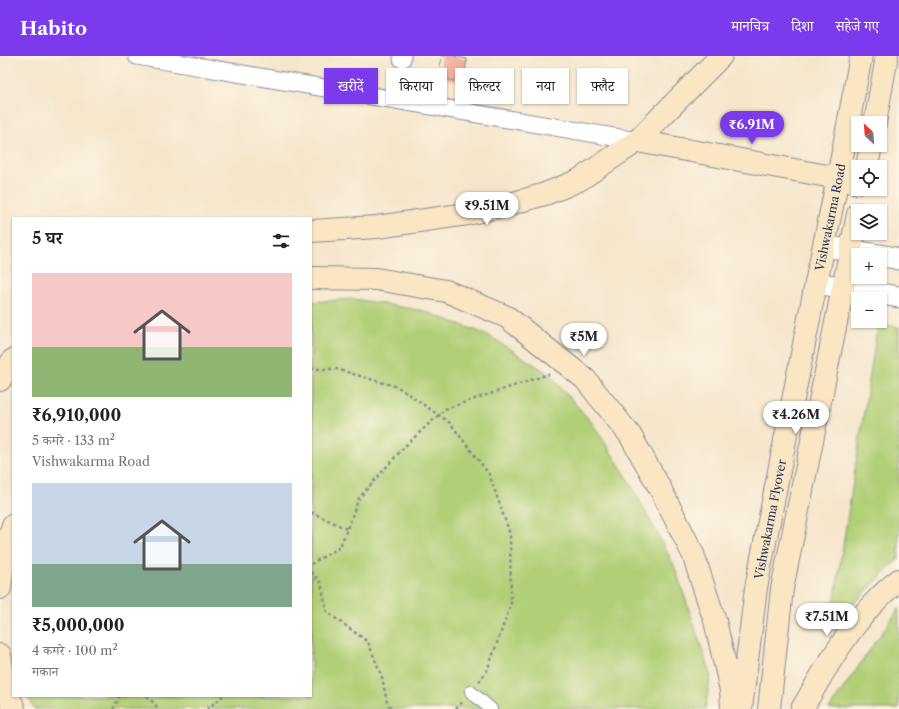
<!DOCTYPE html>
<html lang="hi">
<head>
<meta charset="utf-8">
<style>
	:root { --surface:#fff; --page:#f2f2f2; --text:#202124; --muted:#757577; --accent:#7c3aed }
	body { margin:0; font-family:"Libre Caslon Text","Noto Serif Devanagari",serif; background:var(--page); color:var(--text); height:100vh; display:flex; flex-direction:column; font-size:15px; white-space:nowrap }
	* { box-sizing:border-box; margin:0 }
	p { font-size:13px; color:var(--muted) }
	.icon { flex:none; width:22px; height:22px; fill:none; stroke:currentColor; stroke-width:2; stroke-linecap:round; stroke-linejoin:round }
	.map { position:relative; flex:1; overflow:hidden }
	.drawer { position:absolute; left:12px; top:161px; width:300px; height:480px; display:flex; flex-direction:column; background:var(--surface); border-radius:0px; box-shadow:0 1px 3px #0004 }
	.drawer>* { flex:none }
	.guide { position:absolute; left:324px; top:12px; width:380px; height:36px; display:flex; gap:8px }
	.needle { width:26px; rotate:334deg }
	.tools { position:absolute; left:851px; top:60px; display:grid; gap:8px }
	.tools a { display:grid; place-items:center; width:36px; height:36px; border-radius:0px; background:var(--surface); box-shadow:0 1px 3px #0004; font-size:20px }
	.price { position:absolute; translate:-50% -34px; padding:0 9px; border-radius:14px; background:#fff; color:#222; font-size:13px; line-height:26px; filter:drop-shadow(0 1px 2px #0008) }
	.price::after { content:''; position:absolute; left:50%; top:24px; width:12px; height:9px; margin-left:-6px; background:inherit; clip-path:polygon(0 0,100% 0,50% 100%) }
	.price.active { background:var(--accent); color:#fff }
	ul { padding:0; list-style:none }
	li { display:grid; align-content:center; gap:8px; height:212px; padding:0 20px }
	li span { display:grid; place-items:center; height:124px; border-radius:0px; color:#555 }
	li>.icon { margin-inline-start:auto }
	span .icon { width:72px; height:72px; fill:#fffc; stroke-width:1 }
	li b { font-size:17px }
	h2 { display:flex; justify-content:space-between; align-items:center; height:48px; padding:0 20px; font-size:17px }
	.pill { padding:0 14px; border-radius:0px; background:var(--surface); box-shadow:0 1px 3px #0004; font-size:14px; line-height:36px }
	.pill.active { background:var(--accent); color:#fff }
	header { display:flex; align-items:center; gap:24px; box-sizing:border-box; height:56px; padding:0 20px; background:var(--accent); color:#fff }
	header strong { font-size:19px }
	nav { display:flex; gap:22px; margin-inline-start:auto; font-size:14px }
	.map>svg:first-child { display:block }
</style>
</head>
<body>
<header>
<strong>Habito</strong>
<nav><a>मानचित्र</a><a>दिशा</a><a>सहेजे गए</a></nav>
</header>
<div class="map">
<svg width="899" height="653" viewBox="0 0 899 653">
	<rect width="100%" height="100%" fill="#fcf5e5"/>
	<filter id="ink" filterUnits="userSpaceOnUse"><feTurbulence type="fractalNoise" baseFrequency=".025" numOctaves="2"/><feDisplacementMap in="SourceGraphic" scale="8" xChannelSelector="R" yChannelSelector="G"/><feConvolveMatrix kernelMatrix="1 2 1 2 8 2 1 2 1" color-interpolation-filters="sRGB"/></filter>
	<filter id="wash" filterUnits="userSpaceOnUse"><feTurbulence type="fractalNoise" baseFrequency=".012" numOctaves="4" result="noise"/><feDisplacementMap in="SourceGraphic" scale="16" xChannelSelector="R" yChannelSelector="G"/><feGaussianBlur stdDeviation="0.9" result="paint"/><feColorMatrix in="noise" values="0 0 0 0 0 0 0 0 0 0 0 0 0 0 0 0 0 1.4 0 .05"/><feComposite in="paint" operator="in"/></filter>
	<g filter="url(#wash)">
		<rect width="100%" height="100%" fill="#f6e6cc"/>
		<!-- green -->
		<path fill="#b1cf76" stroke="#667f6a" d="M354 243 424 255 488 279 549 318 592 367 625 418 674 509 711 619 705 653H34L28 640H311V246Z
			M878 267 899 271V502L830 572Z
			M899 552V653H829Z"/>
		<g id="blocks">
			<!-- building -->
			<path fill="#efa995" d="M442 0H453L467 3 463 26 438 22Z"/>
		</g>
	</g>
	<g filter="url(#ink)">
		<use href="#blocks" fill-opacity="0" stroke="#888a95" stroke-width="1"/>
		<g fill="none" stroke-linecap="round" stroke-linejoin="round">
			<defs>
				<path id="pedestrian" d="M471 636 491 653"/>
				<path id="minor" d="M137 0 637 85
					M402 3V0"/>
				<path id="tertiary" d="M824 190 878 199
					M880 199 899 203
					M816 227 899 241"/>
				<g id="secondary">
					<path d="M875 67 887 0"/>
					<path d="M637 85 838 122 858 127"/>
					<path d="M867 111 871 89"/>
					<path d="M311 175 377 171 467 158 510 148 545 138 565 130 579 124 637 85 721 0"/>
					<path d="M311 222 376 223 446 235 507 261 585 323 630 379 661 434 693 498 715 565 731 634 732 653"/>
					<path d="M0 324 13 304"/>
					<path d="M0 532 5 493 13 469"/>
					<path d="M0 599 5 631 14 653"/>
					<path id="s1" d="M741 653 756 532 816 227 838 122 861 0"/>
					<path d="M769 653 782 533 858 158"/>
					<path d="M802 653C827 609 858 555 899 524"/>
				</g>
			</defs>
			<!-- pedestrian casing -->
			<use href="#pedestrian" stroke="#888a95" stroke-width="14"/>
			<!-- minor casing -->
			<use href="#minor" stroke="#888a95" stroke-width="19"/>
			<!-- tertiary casing -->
			<use href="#tertiary" stroke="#888a95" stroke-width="23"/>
			<!-- secondary casing -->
			<use href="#secondary" stroke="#888a95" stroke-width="24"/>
			<!-- path -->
			<path stroke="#888a95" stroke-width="2.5" stroke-dasharray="3 3" stroke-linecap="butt" d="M311 313H336L398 331 450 367 489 418 510 478 511 548 487 615 479 626
				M311 458 313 457 347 473
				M311 508 340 491 359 442 405 390 445 353 549 318
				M311 516 321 527 327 556 368 586 382 621 387 647 392 653
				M147 640 159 653
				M113 653 120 640
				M207 653 223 640
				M456 653 463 645"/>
			<!-- pedestrian -->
			<use href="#pedestrian" stroke="#fff" stroke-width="12"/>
			<!-- minor -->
			<use href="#minor" stroke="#fff" stroke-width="17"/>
			<!-- tertiary -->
			<use href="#tertiary" stroke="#fff" stroke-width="21"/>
			<!-- secondary -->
			<use href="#secondary" stroke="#fbe6c4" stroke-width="22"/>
		</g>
	</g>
	<g text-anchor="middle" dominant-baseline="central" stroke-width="4" stroke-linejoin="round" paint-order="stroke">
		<!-- street labels -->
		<g font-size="12" fill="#1b2f5e" stroke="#fcf5e5">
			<text stroke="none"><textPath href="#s1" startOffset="500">Vishwakarma Road</textPath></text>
			<text stroke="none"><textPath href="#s1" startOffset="192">Vishwakarma Flyover</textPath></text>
		</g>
	</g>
</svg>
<div class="tools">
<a><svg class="needle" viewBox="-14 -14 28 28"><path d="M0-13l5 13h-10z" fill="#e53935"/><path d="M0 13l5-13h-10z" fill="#757577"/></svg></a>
<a><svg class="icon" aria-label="locate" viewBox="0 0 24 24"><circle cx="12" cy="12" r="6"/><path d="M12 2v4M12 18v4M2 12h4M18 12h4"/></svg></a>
<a><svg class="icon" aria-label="layers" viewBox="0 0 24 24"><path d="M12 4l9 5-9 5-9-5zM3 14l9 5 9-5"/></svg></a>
<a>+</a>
<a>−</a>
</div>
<b class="price active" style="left:752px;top:89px">₹6.91M</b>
<b class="price" style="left:487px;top:170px">₹9.51M</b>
<b class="price" style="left:584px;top:301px">₹5M</b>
<b class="price" style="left:796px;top:379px">₹4.26M</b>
<b class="price" style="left:827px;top:581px">₹7.51M</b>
<div class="guide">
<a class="pill active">खरीदें</a>
<a class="pill">किराया</a>
<a class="pill">फ़िल्टर</a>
<a class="pill">नया</a>
<a class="pill">फ़्लैट</a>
</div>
<section class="drawer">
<h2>5 घर<svg class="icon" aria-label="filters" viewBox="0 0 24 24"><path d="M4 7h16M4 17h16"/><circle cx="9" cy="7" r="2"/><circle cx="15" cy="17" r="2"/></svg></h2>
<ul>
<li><span style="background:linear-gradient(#f6c9c9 60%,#8fb573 0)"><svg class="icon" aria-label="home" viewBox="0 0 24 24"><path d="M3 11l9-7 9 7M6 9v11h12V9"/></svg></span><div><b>₹6,910,000</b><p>5 कमरे · 133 m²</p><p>Vishwakarma Road</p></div></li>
<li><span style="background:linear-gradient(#c9d6e8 65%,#7fa58c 0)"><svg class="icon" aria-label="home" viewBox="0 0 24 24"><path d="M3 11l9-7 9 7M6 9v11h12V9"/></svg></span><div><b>₹5,000,000</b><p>4 कमरे · 100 m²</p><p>मकान</p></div></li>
</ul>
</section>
</div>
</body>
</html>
